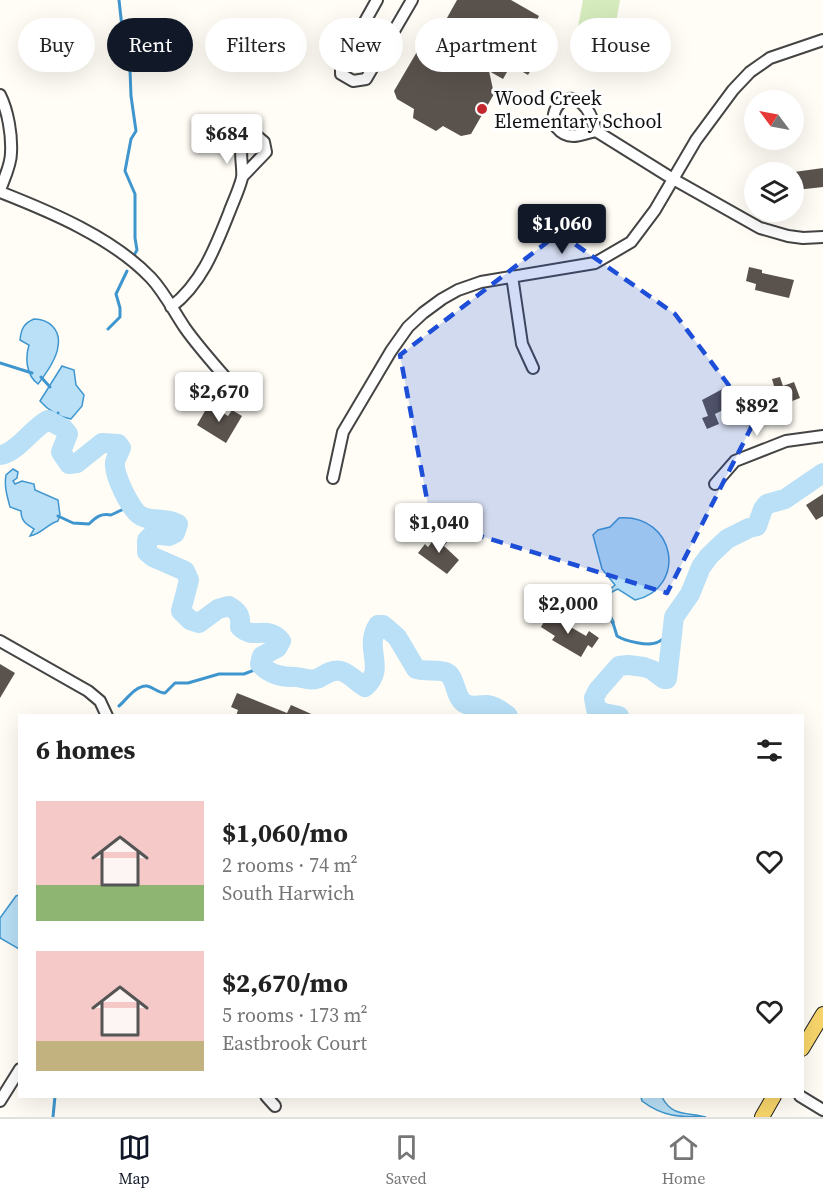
<!DOCTYPE html>
<html lang="en">
<head>
<meta charset="utf-8">
<style>
	:root { --surface:#fff; --page:#f2f2f2; --text:#222; --muted:#767676; --line:#e0e0e0; --accent:#111827 }
	body { margin:0; font-family:"Source Serif 4",serif; background:var(--page); color:var(--text); height:100vh; display:flex; flex-direction:column; font-size:22px; white-space:nowrap }
	* { box-sizing:border-box; margin:0 }
	p { font-size:20px; color:var(--muted) }
	.icon { flex:none; width:33px; height:33px; fill:none; stroke:currentColor; stroke-width:2; stroke-linecap:round; stroke-linejoin:round }
	.map { position:relative; flex:1; overflow:hidden }
	.details { position:absolute; left:18px; top:714px; width:786px; height:384px; display:flex; flex-direction:column; background:var(--surface); border-radius:0px; box-shadow:0 6px 24px #0002 }
	.details>* { flex:none }
	.hud { position:absolute; left:18px; top:18px; width:788px; height:54px; display:flex; gap:12px }
	.needle { width:39px; rotate:302deg }
	.controls { position:absolute; left:744px; top:90px; display:grid; gap:12px }
	.controls a { display:grid; place-items:center; width:60px; height:60px; border-radius:50%; background:var(--surface); box-shadow:0 6px 24px #0002; font-size:30px }
	.price { position:absolute; translate:-50% -51px; padding:0 14px; border-radius:6px; background:#fff; color:#222; font-size:20px; line-height:39px; filter:drop-shadow(0 2px 3px #0008) }
	.price::after { content:''; position:absolute; left:50%; top:36px; width:18px; height:14px; margin-left:-9px; background:inherit; clip-path:polygon(0 0,100% 0,50% 100%) }
	.price.on { background:var(--accent); color:#fff }
	ul { padding:0; list-style:none }
	li { display:flex; align-items:center; gap:18px; height:150px; padding:0 18px }
	li span { display:grid; place-items:center; flex:none; width:168px; height:120px; border-radius:0px; color:#555 }
	li>.icon { margin-inline-start:auto }
	span .icon { width:72px; height:72px; fill:#fffc; stroke-width:1 }
	li b { font-size:26px }
	h2 { display:flex; justify-content:space-between; align-items:center; height:72px; padding:0 18px; font-size:26px }
	.pill { padding:0 21px; border-radius:27px; background:var(--surface); box-shadow:0 6px 24px #0002; font-size:21px; line-height:54px }
	.pill.on { background:var(--accent); color:#fff }
	.tab-bar { display:flex; justify-content:space-around; align-items:center; height:84px; border-top:2px solid var(--line); background:var(--surface); font-size:16px; color:var(--muted) }
	.tab-bar a { display:grid; justify-items:center; gap:3px }
	.tab-bar .on { color:var(--accent) }
	.map>svg:first-child { display:block }
</style>
</head>
<body>
<div class="map">
<svg width="823" height="1117" viewBox="0 0 823 1117">
	<rect width="100%" height="100%" fill="#fffdf5"/>
	<!-- green -->
	<path fill="#d5ebbd" d="M583 0H620L612 44 600 46 593 62 576 55 581 40 576 37Z"/>
	<!-- water -->
	<path fill="#b9e0f7" stroke="#3f96cf" stroke-width="1.5" d="M34 319C49 319 61 330 58 346 57 358 45 375 38 384 26 375 25 358 29 345L20 340C21 329 24 323 34 319Z
		M62 366 74 370 76 385 84 395 82 406 71 419C58 417 48 410 40 401Z
		M13 469 18 472 17 478 13 481 15 484 22 481 34 484 35 490 58 500 60 515 58 521C47 524 42 534 30 536L34 529C26 524 21 521 21 511L10 507C7 496 4 486 6 475Z
		M619 518C676 514 688 588 635 600L618 589C610 592 605 596 602 604L607 608 614 622 612 623 607 613 602 614 599 617 593 615 594 610 590 607 615 585 602 569 593 535 598 530 610 527Z
		M19 895V949L0 938V918L16 896Z
		M641 1097H662C672 1117 687 1112 706 1117 679 1117 663 1117 642 1101Z"/>
	<g fill="none" stroke-linecap="round" stroke-linejoin="round">
		<!-- stream -->
		<path stroke="#3f96cf" stroke-width="3" d="M119 0 124 45 133 58 130 70 131 96 136 131 131 139 125 171 135 194V238L137 250 133 257
			M108 329 120 317V308L116 294 127 271
			M0 363 32 373
			M41 377 50 387
			M56 423 58 413
			M58 516 73 523 89 524C96 517 101 513 111 515L130 506
			M613 623 617 636C625 641 649 647 658 642 662 640 666 637 671 634
			M119 706C126 700 136 685 147 686 153 687 158 693 165 693L175 683H188L219 674H244L262 667
			M53 1117 55 1096"/>
		<!-- river -->
		<path stroke="#b9e0f7" stroke-width="20" d="M0 455C16 454 32 428 48 420L63 428 68 434 61 452 69 464 77 463 102 443 118 444 121 448C119 453 116 457 115 462 113 473 130 510 141 516 152 522 165 517 178 524L175 533 169 536 153 534 147 540V552L153 557 185 571 189 580 181 611 190 620 199 623 218 609 229 606C239 612 241 616 240 627 254 641 266 624 281 641L277 648 262 656 260 664C270 675 282 677 295 677 303 677 310 682 319 678 326 674 332 669 341 671 351 674 357 683 365 687 387 668 363 649 378 625H383L397 637 416 669C426 672 436 669 445 672 456 675 454 696 464 703 473 709 478 704 487 705 495 706 502 711 508 716
			M619 716 604 713 596 709 594 698 598 690 619 666 628 665 644 667 652 670 664 679H667L674 617 690 594 701 567 709 556 727 539 749 528 757 526 763 509 767 504 785 499 823 473"/>
	</g>
	<!-- building -->
	<path fill="#5a524d" d="M457 0H511L539 16 531 31 548 41 528 75 511 65 503 79 489 71 494 94 471 134 461 136 443 126 436 131 413 118 414 109 397 99 394 91 418 50 427 47 444 57 457 34 443 25Z
		M823 168V187L796 190 794 172Z
		M749 267 762 270V273L794 280 789 298 755 290 756 284 746 281Z
		M780 377 783 386 794 382 800 398 787 403 786 398 764 405 760 391 774 386 772 379Z
		M730 385 737 401 722 407 723 410 715 414 719 424 707 429 702 418 708 416 702 400Z
		M209 404 228 416 232 410 242 416 226 443 197 425Z
		M823 494V516L816 520 806 505Z
		M439 533 448 541 444 546 459 560 447 574 418 553 425 544 428 547Z
		M550 611 564 619 562 622 586 636 589 631 599 638 592 648 588 645 581 657 552 640 555 636 541 627Z
		M0 664 15 673 0 698Z
		M237 693 287 713 291 705 316 716H236L238 710 231 707Z"/>
	<g fill="none" stroke-linecap="round" stroke-linejoin="round">
		<defs>
			<path id="minor" d="M377 0 341 64V74L353 81 366 79 412 0
				M0 95C8 111 12 135 11 153 11 165 4 179 0 190
				M596 131C589 132 581 136 573 136 567 136 561 133 557 128 542 106 582 74 596 131L673 179 760 228 788 236 803 238 823 237
				M0 192C51 212 113 238 151 278 165 293 174 312 185 328 197 345 212 362 226 378
				M512 276 522 344 533 368
				M171 307C202 283 215 248 229 213 233 202 239 190 242 178 244 164 235 146 250 135L258 137 264 142 266 152 242 177
				M333 478 343 432 391 351 408 327 423 313 442 299 458 290 481 282 595 263 631 242 655 210 696 140 733 90 750 72 770 58 823 40
				M715 484 735 461 786 441 823 436
				M0 641 88 691 100 701 107 716
				M266 1096 275 1106
				M800 1096 823 1110
				M0 1101 20 1069"/>
			<path id="major" d="M802 1049 823 1014
				M762 1117 774 1096"/>
		</defs>
		<!-- minor casing -->
		<use href="#minor" stroke="#444" stroke-width="14"/>
		<!-- major casing -->
		<use href="#major" stroke="#222" stroke-width="16"/>
		<!-- minor -->
		<use href="#minor" stroke="#fff" stroke-width="10"/>
		<!-- major -->
		<use href="#major" stroke="#f9d66b" stroke-width="14"/>
	</g>
	<!-- marked area -->
	<path fill="#1d4ed8" fill-opacity="0.2" stroke="#1d4ed8" stroke-width="4.5" stroke-dasharray="12 8" stroke-linejoin="round" d="M559 233 675 314 755 420 667 593 431 521 400 355Z"/>
	<!-- markers -->
	<circle fill="#c4262e" stroke="#fff" stroke-width="2" cx="482" cy="109" r="6"/>
	<g text-anchor="middle" dominant-baseline="central" stroke-width="6" stroke-linejoin="round" paint-order="stroke">
		<!-- poi labels -->
		<g font-size="20" fill="#111" stroke="#fff" text-anchor="start">
			<text x="494" y="98">Wood Creek<tspan x="494" dy="23">Elementary School</tspan></text>
		</g>
	</g>
</svg>
<div class="controls">
<a><svg class="needle" viewBox="-14 -14 28 28"><path d="M0-13l5 13h-10z" fill="#e53935"/><path d="M0 13l5-13h-10z" fill="#767676"/></svg></a>
<a><svg class="icon" aria-label="layers" viewBox="0 0 24 24"><path d="M12 4l9 5-9 5-9-5zM3 14l9 5 9-5"/></svg></a>
</div>
<b class="price" style="left:227px;top:165px">$684</b>
<b class="price on" style="left:562px;top:255px">$1,060</b>
<b class="price" style="left:219px;top:423px">$2,670</b>
<b class="price" style="left:757px;top:437px">$892</b>
<b class="price" style="left:439px;top:554px">$1,040</b>
<b class="price" style="left:568px;top:635px">$2,000</b>
<div class="hud">
<a class="pill">Buy</a>
<a class="pill on">Rent</a>
<a class="pill">Filters</a>
<a class="pill">New</a>
<a class="pill">Apartment</a>
<a class="pill">House</a>
</div>
<section class="details">
<h2>6 homes<svg class="icon" aria-label="filters" viewBox="0 0 24 24"><path d="M4 7h16M4 17h16"/><circle cx="9" cy="7" r="2"/><circle cx="15" cy="17" r="2"/></svg></h2>
<ul>
<li><span style="background:linear-gradient(#f6c9c9 70%,#8fb573 0)"><svg class="icon" aria-label="home" viewBox="0 0 24 24"><path d="M3 11l9-7 9 7M6 9v11h12V9"/></svg></span><div><b>$1,060/mo</b><p>2 rooms · 74 m²</p><p>South Harwich</p></div><svg class="icon" aria-label="heart" viewBox="0 0 24 24"><path d="M12 20l-8-8c-3-5 5-10 8-4 3-6 11-1 8 4z"/></svg></li>
<li><span style="background:linear-gradient(#f6c9c9 75%,#c2b280 0)"><svg class="icon" aria-label="home" viewBox="0 0 24 24"><path d="M3 11l9-7 9 7M6 9v11h12V9"/></svg></span><div><b>$2,670/mo</b><p>5 rooms · 173 m²</p><p>Eastbrook Court</p></div><svg class="icon" aria-label="heart" viewBox="0 0 24 24"><path d="M12 20l-8-8c-3-5 5-10 8-4 3-6 11-1 8 4z"/></svg></li>
</ul>
</section>
</div>
<nav class="tab-bar">
<a class="on"><svg class="icon" aria-label="map" viewBox="0 0 24 24"><path d="M3 6l6-2 6 2 6-2v14l-6 2-6-2-6 2zM9 4v14M15 6v14"/></svg>Map</a>
<a><svg class="icon" aria-label="saved" viewBox="0 0 24 24"><path d="M7 4h10v16l-5-4-5 4z"/></svg>Saved</a>
<a><svg class="icon" aria-label="home" viewBox="0 0 24 24"><path d="M3 11l9-7 9 7M6 9v11h12V9"/></svg>Home</a>
</nav>
</body>
</html>
